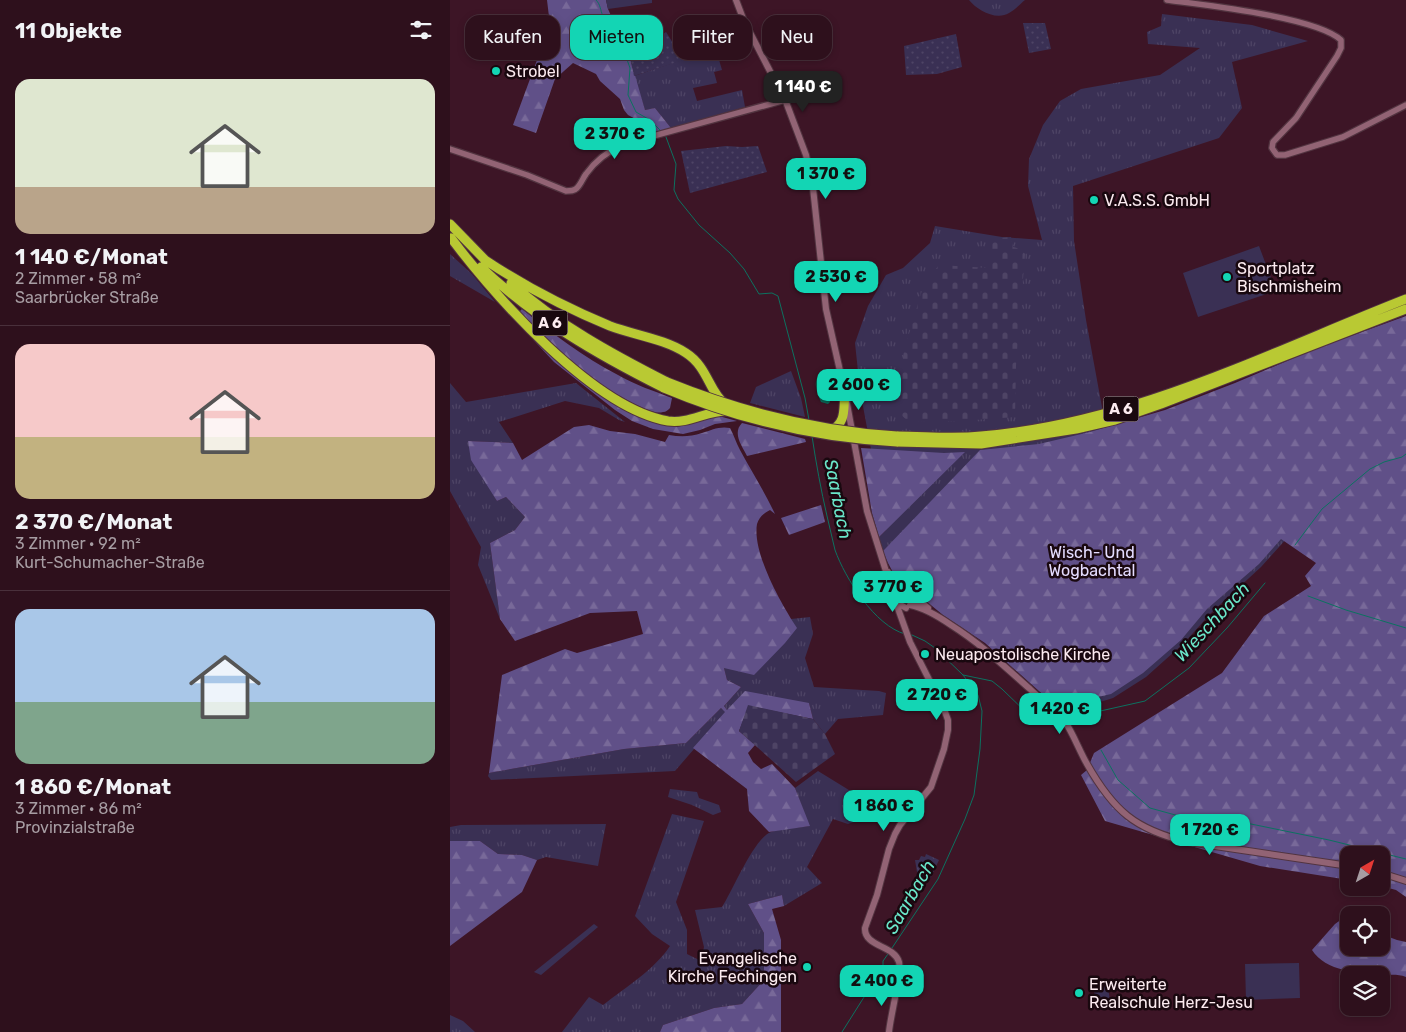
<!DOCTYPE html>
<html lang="de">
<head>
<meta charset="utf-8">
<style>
	:root { --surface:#2e101c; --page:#361925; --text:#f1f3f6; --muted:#a79da3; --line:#49303b; --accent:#13d5b4 }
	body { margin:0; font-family:Rubik,sans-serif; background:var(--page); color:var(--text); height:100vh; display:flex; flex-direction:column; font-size:19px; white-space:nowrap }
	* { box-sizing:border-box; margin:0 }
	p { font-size:16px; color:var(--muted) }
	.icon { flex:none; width:28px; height:28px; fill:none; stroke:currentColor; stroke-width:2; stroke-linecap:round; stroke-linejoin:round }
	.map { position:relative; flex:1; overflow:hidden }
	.side { display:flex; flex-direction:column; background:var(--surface); width:450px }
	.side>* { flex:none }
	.hud { position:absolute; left:15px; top:15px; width:475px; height:45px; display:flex; gap:10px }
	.needle { width:32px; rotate:39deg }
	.buttons { position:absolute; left:890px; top:846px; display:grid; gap:10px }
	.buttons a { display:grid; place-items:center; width:50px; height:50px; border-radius:10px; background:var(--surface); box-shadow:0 2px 8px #0003,0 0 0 1px var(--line); font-size:25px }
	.price { position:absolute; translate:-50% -42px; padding:0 11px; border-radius:10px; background:var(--accent); color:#111; font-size:16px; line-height:32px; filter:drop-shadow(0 1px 2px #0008) }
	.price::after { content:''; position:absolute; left:50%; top:30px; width:15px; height:11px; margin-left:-8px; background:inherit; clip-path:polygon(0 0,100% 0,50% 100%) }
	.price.active { background:#222; color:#fff }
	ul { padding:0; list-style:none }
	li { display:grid; align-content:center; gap:10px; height:265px; padding:0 15px }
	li+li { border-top:1px solid var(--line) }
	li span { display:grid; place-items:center; height:155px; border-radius:15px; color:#555 }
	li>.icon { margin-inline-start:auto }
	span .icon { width:90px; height:90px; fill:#fffc; stroke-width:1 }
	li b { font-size:21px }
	h2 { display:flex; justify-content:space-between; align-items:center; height:60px; padding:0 15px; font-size:21px }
	.pill { padding:0 18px; border-radius:15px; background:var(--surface); box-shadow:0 2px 8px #0003,0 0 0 1px var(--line); font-size:18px; line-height:45px }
	.pill.active { background:var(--accent); color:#111 }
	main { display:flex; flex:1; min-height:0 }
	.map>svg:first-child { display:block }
</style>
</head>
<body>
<main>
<section class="side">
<h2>11 Objekte<svg class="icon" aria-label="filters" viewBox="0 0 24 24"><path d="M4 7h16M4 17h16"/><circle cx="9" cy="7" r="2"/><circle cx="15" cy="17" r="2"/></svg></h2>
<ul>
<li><span style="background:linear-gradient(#dfe7d0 70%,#b9a48a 0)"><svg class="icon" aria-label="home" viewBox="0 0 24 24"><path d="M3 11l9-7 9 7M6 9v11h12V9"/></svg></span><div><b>1 140 €/Monat</b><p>2 Zimmer · 58 m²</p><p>Saarbrücker Straße</p></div></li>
<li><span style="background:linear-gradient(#f6c9c9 60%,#c2b280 0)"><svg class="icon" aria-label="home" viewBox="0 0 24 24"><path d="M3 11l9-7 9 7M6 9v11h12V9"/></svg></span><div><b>2 370 €/Monat</b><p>3 Zimmer · 92 m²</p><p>Kurt-Schumacher-Straße</p></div></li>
<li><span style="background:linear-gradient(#a9c7e8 60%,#7fa58c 0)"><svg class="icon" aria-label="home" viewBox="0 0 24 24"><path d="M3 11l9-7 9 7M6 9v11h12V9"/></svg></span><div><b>1 860 €/Monat</b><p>3 Zimmer · 86 m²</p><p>Provinzialstraße</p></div></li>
</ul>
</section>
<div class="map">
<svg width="956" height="1032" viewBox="0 0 956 1032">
	<defs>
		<pattern id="grass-tufts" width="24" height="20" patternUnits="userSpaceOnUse" patternTransform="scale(1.25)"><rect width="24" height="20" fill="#3a3054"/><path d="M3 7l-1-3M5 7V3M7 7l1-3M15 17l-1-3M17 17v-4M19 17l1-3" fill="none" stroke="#4e4465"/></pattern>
		<pattern id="forest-firs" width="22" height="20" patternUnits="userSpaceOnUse" patternTransform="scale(1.25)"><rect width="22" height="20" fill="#605088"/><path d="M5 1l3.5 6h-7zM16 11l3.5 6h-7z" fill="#786999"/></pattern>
		<pattern id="cemetery-stones" width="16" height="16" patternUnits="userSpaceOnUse" patternTransform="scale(1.25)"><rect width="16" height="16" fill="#3a3054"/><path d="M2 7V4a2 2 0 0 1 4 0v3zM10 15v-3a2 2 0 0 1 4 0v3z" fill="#4e4465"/></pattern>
		<pattern id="garden-dots" width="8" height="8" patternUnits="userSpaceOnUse" patternTransform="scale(1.25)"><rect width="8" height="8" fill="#3a3054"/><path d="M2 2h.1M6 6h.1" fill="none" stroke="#4e4465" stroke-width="1.8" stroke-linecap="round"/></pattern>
	</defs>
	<rect width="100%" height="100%" fill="#3d1526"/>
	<!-- grass -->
	<path fill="url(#grass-tufts)" d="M519 0H575C570 4 565 10 559 13 546 21 527 10 519 0Z
		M712 14 802 25 858 41 782 62 792 108 769 138 623 186 624 241 636 320 658 440 854 371 956 732 777 676 880 575 838 537 811 567 761 613 734 643 696 677 663 698 634 707 622 706 590 681 440 544 433 551 429 537 436 530 410 390 405 343 418 306 436 275 453 268 480 243 485 226 552 237 592 240 578 186 579 159 593 125 610 101 631 89 710 75 750 48 698 44 697 32 711 26Z
		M267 53 272 70 264 72 267 83 243 88 247 101 292 90 295 107 221 128 205 108 195 110 184 76 232 60Z
		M0 254 22 274 45 302 0 276Z
		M341 371 351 398 355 417 300 403 306 387Z
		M0 383 16 402 126 383 175 422 169 420 149 408 115 401 49 422 63 443 18 441 47 501 56 497 75 517 65 530 40 543 50 619 28 565 31 547 0 491Z
		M360 617 363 634 355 658 364 687 429 691 436 693 433 715 388 719 375 734 363 719 359 703 277 710 274 706 291 687 277 680 274 668 341 619Z
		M271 708 276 712 225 771 41 780 38 776 39 773 174 749 236 743Z
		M368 771 420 803 406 821 398 824 383 819 357 867 372 883 334 906 332 895 298 904 314 933V980L292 1004 264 1008 213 1025 210 1032H112L139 997 153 1005C176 987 204 970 220 946L202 934 185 916 222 814 254 821 226 902 237 930V954L251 961 254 947 245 910 272 907C283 890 304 838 321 832 332 828 347 828 359 826L345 788Z
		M220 789 247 792 249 798 269 805 271 812 263 815 242 805 218 797Z
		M156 824 148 866 96 857 87 860 72 855 48 854 30 841H0V827L11 825Z
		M476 854 489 860 480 879 476 882 467 872 465 860H469L471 856 475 857Z
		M144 924 148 927 91 975 84 972Z
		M0 1015 13 1021 25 1032H0Z"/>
	<!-- forest -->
	<path fill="url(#forest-firs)" d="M97 0H156L158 9 180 58 195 110 205 108 221 128 202 133 192 126 193 123 178 115 174 110 170 99 150 81 146 74 123 63 105 79 86 133 63 125 100 25Z
		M262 36 267 53 237 59 233 41Z
		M38 288 129 378 168 405 188 417 227 427 247 422 265 415 287 421 265 424 250 430 233 434 203 429 182 421 165 410 104 362 36 289Z
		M72 309C102 333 133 357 168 375 185 385 204 391 222 398L220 408C218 410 216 412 213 412 206 414 198 410 191 407 143 385 106 349 69 312Z
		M956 316V897L946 890 931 886V855H899V880L810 866 655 821 631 775 637 770 644 753 772 673 814 616 861 586 855 576 866 563 831 539 809 564 757 609 731 640 693 673 661 694 609 706 599 700 535 643 493 615 459 587 447 580 438 563 433 551 530 450 589 444 640 432 715 410 785 383 865 349Z
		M292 423 355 439 356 442 297 456C292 446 282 433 292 423Z
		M139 425 160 431 185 434 215 442 219 435C230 437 240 437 252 433 262 430 269 426 280 428 284 435 286 443 290 450 302 472 314 491 325 514L320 510C314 513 309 517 307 524 302 552 331 604 347 628L335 643 304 675 274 668 277 680 291 687 274 706 277 710 295 691 359 703 363 719 299 706 289 731 305 745 298 753 303 762 311 769 322 764 345 788 360 826 319 832 299 811 297 789 243 748 275 712 271 708 236 743 174 749 39 773 52 675 115 649 127 653 193 634 187 611 140 613 65 641 50 619 40 543 65 530 75 517 56 497 47 501 21 460 18 441 63 443 72 460 124 427Z
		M411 448 494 453 515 452 429 537 422 513Z
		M371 505 375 522 339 535 331 518Z
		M0 841H30L48 854 72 855 87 860 72 892 0 946Z
		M332 895 334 906 322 909 331 940V1032H210L213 1025 264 1008 292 1004 314 980V933L298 904Z
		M892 919 899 921V948H931V934L947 940 956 942V977C948 974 942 975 933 975 910 974 875 971 862 950L885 924Z"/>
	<!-- cemetery -->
	<path fill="url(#cemetery-stones)" d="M561 237 563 247 571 249 575 254 566 365 565 417 511 421 459 422 449 413 448 373 451 372 454 351 473 287 478 279 489 265 539 268 540 239Z
		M298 705 363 719 375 734 385 754 346 782 289 731Z"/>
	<!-- garden -->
	<path fill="url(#garden-dots)" d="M187 17 202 42 216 32 223 43 233 41 237 59 184 76 180 58 167 28Z
		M573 23H595L601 49 579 53Z
		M506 34 512 67 487 74 456 75 454 46Z
		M276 146 292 147 308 146 317 172 240 193 231 151Z"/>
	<!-- pitch -->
	<path fill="#3a3054" d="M156 0H202V3L158 9Z
		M809 246 826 291 748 317 733 273Z
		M849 963 850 998 796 1000 795 964Z
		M657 982 661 1006 646 1007 643 984Z"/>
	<!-- water -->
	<path fill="#0c7260" d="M375 370 378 371C379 381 379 391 380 402L378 404 371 402C366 389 361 379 375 370Z"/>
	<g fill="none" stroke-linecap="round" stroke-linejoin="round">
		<!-- stream -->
		<path stroke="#0c7260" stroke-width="1" d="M146 0C151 5 150 10 153 16 157 23 162 28 168 33V46L175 54 180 68 178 95 186 112 200 120 211 131
			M216 137 226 164 224 190 228 199 249 225 280 253 294 269 309 294 322 293 328 296 355 398 359 420
			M362 436C366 463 371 490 377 516 380 527 382 539 385 550 395 578 425 626 455 634
			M845 545 872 509 920 469 934 462 952 457 956 454
			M858 596 896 610 956 628
			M513 675 542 681 552 689 584 720 592 723 607 718
			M616 714H637L695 701 739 668 777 628 815 583
			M651 750 668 780 700 808 747 821
			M752 822 801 824 879 840 956 859
			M442 948 488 879 515 819 524 795 530 749 532 711 528 695 513 675 485 648 475 641 462 635
			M392 1032 433 967V961L438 954"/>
		<defs>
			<path id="tertiary" d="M717 0C754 5 866 17 891 40V48L887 56 846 118 823 142 822 148 827 155H835L893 137 956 105
				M0 149 77 175 116 191C121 191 124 191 127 188 131 184 133 178 136 174 146 160 158 151 174 144L335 100"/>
			<path id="secondary" d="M286 0 294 21 336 102 356 155 363 188 376 309 395 393 417 511 440 584 449 604 456 608
				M438 572 448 586 460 593 478 608
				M447 597 454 594C460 596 461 601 468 603
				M460 605C475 608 488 616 501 625 531 644 554 666 580 689 591 700 604 708 614 720 623 733 629 750 637 764 663 810 685 830 738 842L899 866
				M931 873 956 881
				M439 1032C440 1018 452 972 449 962 444 945 414 947 415 928L427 895 439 849 445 834 450 825 481 787 494 749 498 730V720L494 709 460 642 446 603"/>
			<path id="motorway" d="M0 224 38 263
				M1 238C45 296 143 408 218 421 239 424 256 411 277 411
				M35 260C77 288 114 307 160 326 184 335 215 339 236 353 258 367 259 392 275 404
				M31 267C84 318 148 355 214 388
				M61 283C107 324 162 354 217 382
				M381 431C397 421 393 410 395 393
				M447 436C475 436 503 439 531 436 681 424 818 353 956 299
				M447 442 531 444 626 429 665 420 711 404 956 309"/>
		</defs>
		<!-- tertiary casing -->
		<use href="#tertiary" stroke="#523440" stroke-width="8"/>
		<!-- secondary casing -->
		<use href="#secondary" stroke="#523440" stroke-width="8"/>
		<!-- motorway casing -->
		<use href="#motorway" stroke="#523440" stroke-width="11"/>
		<!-- tertiary -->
		<use href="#tertiary" stroke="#926374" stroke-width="5.5"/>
		<!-- secondary -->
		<use href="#secondary" stroke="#926374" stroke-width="6"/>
		<!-- motorway -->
		<use href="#motorway" stroke="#b9c933" stroke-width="9"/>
		<defs>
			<path id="motorway-bridge" d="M217 382C291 412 367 431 447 436
				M214 388C288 419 367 438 447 442"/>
		</defs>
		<!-- motorway-bridge casing -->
		<use href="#motorway-bridge" stroke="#523440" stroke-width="11" stroke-linecap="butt"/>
		<!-- motorway-bridge -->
		<use href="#motorway-bridge" stroke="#b9c933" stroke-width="9"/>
	</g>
	<!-- markers -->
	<g fill="#13d5b4" stroke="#19080f" stroke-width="2">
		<circle cx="46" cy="71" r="5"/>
		<circle cx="644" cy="200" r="5"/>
		<circle cx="777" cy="277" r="5"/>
		<circle cx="475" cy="654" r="5"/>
		<circle cx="357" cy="967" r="5"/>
		<circle cx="629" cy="993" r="5"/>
	</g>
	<g text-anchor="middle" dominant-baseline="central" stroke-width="5" stroke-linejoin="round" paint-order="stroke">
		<!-- shield labels -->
		<g fill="#19080f" stroke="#b8a7ac" stroke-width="1">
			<rect x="82.5" y="310.5" width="35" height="25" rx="4"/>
			<rect x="653.5" y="396.5" width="35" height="25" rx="4"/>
		</g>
		<g font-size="15" font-weight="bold" fill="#fcebf0">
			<text x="100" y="323">A 6</text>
			<text x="671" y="409">A 6</text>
		</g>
		<!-- poi labels -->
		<g font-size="16" fill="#fcebf0" stroke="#19080f" text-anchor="start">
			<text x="56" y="71">Strobel</text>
			<text x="654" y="200">V.A.S.S. GmbH</text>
			<text x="787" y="268">Sportplatz<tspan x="787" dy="18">Bischmisheim</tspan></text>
			<text x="485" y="654">Neuapostolische Kirche</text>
			<text x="347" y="958" text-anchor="end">Evangelische<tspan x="347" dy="18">Kirche Fechingen</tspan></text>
			<text x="639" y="984">Erweiterte<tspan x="639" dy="18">Realschule Herz-Jesu</tspan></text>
		</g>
		<!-- park labels -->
		<g font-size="16" fill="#e4dcff" stroke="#19080f">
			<text x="642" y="552">Wisch- Und<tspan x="642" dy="18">Wogbachtal</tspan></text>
		</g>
		<!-- water labels -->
		<g font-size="18" font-style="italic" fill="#6ae6c9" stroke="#19080f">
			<text transform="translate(388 499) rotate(79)">Saarbach</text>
			<text transform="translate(762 622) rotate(-47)">Wieschbach</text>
			<text transform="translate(460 897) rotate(-60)">Saarbach</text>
		</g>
	</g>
</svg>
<div class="buttons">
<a><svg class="needle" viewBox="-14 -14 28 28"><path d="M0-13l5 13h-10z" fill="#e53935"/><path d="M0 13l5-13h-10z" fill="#a79da3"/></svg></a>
<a><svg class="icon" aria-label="locate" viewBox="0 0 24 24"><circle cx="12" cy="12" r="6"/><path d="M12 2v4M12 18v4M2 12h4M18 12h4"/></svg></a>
<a><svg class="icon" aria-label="layers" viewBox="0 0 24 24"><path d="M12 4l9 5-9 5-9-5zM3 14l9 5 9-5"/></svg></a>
</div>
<b class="price active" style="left:353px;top:113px">1 140 €</b>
<b class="price" style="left:165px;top:160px">2 370 €</b>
<b class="price" style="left:376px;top:200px">1 370 €</b>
<b class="price" style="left:386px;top:303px">2 530 €</b>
<b class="price" style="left:409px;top:411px">2 600 €</b>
<b class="price" style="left:443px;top:613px">3 770 €</b>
<b class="price" style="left:487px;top:721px">2 720 €</b>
<b class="price" style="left:610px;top:735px">1 420 €</b>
<b class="price" style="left:434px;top:832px">1 860 €</b>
<b class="price" style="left:760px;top:856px">1 720 €</b>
<b class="price" style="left:432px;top:1007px">2 400 €</b>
<div class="hud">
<a class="pill">Kaufen</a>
<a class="pill active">Mieten</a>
<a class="pill">Filter</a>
<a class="pill">Neu</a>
</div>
</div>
</main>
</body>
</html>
